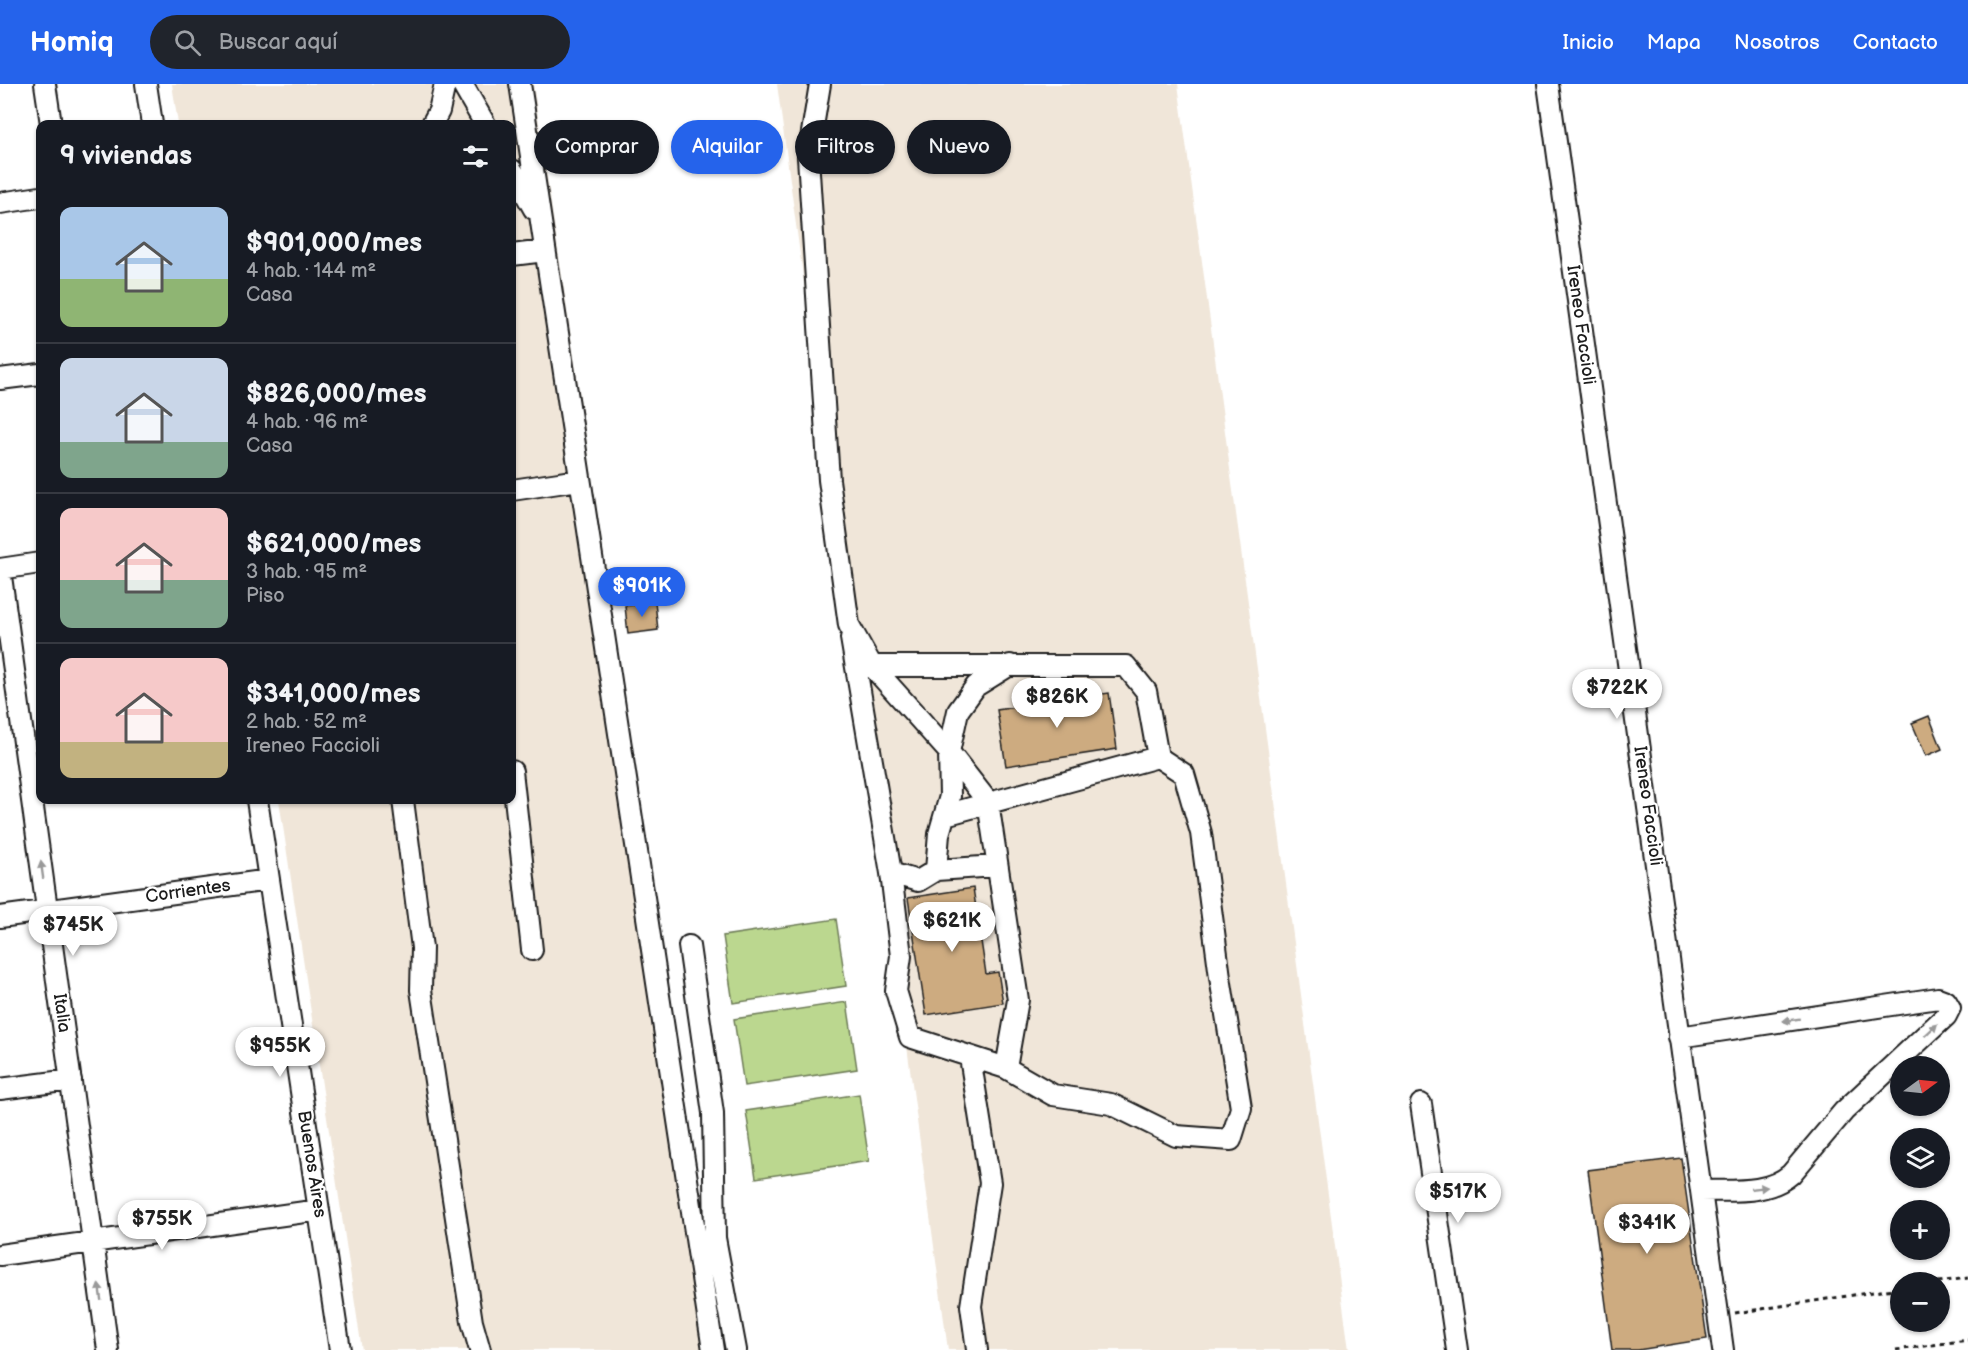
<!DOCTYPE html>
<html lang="es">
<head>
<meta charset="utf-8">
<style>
	:root { --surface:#171b24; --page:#20242c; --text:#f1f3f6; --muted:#9ea1a6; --line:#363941; --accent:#2563eb }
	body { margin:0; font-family:"Balsamiq Sans",sans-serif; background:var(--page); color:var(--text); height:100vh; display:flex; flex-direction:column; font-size:22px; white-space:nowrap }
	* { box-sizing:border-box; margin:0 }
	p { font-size:20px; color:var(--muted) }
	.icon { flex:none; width:33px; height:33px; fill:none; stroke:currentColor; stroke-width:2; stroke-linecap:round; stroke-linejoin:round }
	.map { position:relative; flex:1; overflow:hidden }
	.sheet { position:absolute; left:36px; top:36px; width:480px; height:684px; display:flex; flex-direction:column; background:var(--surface); border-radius:12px; box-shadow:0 2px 4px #0004 }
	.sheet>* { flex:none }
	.guide { position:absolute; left:534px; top:36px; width:570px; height:54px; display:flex; gap:12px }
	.needle { width:39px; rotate:75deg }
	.buttons { position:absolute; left:1890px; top:972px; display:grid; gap:12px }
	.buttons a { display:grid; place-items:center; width:60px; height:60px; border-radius:50%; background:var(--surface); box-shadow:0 2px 4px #0004; font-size:30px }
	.price { position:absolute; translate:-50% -51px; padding:0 14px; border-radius:21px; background:#fff; color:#222; font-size:20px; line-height:39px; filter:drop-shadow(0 2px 3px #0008) }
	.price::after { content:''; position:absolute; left:50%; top:36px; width:18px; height:14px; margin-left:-9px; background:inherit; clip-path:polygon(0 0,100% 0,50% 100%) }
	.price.on { background:var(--accent); color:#fff }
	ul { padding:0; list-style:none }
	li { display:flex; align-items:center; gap:18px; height:150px; padding:0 24px }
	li+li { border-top:2px solid var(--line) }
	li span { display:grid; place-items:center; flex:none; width:168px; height:120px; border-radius:12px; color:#555 }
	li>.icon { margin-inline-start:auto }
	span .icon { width:72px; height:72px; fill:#fffc; stroke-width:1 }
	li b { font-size:26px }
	h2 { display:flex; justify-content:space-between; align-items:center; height:72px; padding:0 24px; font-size:26px }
	.tag { padding:0 21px; border-radius:27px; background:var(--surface); box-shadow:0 2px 4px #0004; font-size:21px; line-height:54px }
	.tag.on { background:var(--accent); color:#fff }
	header { display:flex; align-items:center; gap:36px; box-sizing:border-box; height:84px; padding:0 30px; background:var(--accent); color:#fff }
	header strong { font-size:28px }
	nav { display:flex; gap:33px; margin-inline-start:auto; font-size:21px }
	.search { width:420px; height:54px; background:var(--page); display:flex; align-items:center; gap:15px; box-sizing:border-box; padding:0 21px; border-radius:33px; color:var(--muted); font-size:22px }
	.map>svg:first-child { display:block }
</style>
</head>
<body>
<header>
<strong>Homiq</strong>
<div class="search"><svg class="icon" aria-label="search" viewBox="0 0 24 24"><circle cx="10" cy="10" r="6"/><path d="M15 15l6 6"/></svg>Buscar aquí</div>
<nav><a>Inicio</a><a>Mapa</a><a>Nosotros</a><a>Contacto</a></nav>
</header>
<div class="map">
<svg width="1968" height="1266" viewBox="0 0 1968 1266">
	<rect width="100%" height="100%" fill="#fff"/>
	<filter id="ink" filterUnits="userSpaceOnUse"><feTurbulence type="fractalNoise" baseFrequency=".0167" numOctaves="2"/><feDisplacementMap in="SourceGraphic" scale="12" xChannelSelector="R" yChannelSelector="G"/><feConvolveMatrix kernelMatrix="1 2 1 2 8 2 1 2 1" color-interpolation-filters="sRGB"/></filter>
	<g filter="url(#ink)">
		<!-- built -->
		<path fill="#f0e6d9" d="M172 0H533L723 1266H362L279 716H512V40H178Z
			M777 0H1178L1349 1266H948Z"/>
		<!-- green -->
		<path fill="#bbd78f" stroke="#6c7a56" stroke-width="1.5" d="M836 835 846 902 733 919 723 852Z
			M847 918 857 985 744 1002 734 935Z
			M859 1010 869 1077 756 1094 746 1027Z"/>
		<!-- building -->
		<path fill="#cdab80" stroke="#1c1c1c" stroke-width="1.5" d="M655 518 658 546 628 550 625 522Z
			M1109 609 1117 665 1006 682 997 626Z
			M1929 632 1942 665 1926 672 1912 639Z
			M973 804 986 890 998 888 1003 919 926 931 908 814Z
			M1681 1074 1707 1255 1638 1266H1612L1588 1086Z"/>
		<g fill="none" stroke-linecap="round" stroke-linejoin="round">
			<defs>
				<path id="minor" d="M45 0 51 40
					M146 0 152 40
					M462 0 485 40
					M520 0 713 1266
					M820 0 808 73 829 396 849 541 872 582 949 668 988 718 1018 916 1006 984 1053 1011 1111 1020 1176 1052 1231 1056 1241 1024 1220 893 1201 749 1184 690 1158 673 1146 607 1126 582H872
					M1548 0 1723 1266
					M432 40 439 27 445 0
					M512 86 534 125
					M0 119 40 113
					M512 171 545 167
					M0 295 40 290
					M512 406 579 396
					M0 485 108 1266
					M0 485 40 479
					M851 554 891 789 918 797 936 786 939 750 950 712 949 668 958 627 976 602 1010 581
					M512 687 532 866
					M257 716 340 1266
					M403 716 422 864 421 906 472 1238 480 1266
					M945 731 1158 673
					M936 786 997 782
					M891 789 901 872 896 907 910 953 1006 984
					M0 833 269 796
					M689 862 713 1029 715 1154 736 1266
					M1679 953 1938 914 1946 917 1950 924 1946 932 1844 1027 1791 1090C1767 1111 1732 1106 1701 1107
					M970 973 990 1099 971 1222 977 1266
					M0 1005 71 996
					M1421 1020 1457 1266
					M0 1171 319 1126"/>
			</defs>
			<!-- minor casing -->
			<use href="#minor" stroke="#1c1c1c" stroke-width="24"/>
			<!-- path -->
			<path stroke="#1c1c1c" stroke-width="3" stroke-dasharray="4.5 4.5" stroke-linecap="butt" d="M1938 1198 1968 1194
				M1735 1229 1900 1204
				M1896 1266 1968 1256"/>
			<!-- minor -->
			<use href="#minor" stroke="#fff" stroke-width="20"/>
		</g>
		<!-- one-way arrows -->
		<defs><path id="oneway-solid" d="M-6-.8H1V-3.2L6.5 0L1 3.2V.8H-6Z" transform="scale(1.5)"/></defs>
		<g fill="#999">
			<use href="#oneway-solid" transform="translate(42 786) rotate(-98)"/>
			<use href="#oneway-solid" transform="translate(1791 936) rotate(171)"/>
			<use href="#oneway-solid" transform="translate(1931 946) rotate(-43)"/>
			<use href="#oneway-solid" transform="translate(1759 1104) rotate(-6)"/>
			<use href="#oneway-solid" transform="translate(100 1208) rotate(-98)"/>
		</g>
	</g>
	<g text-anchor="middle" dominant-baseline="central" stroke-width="4.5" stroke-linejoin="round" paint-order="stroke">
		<!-- street labels -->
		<g font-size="18" fill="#1c1c1c" stroke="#fff">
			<text transform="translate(1581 241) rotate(82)">Ireneo Faccioli</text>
			<text transform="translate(1648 722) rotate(82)">Ireneo Faccioli</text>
			<text transform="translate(188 807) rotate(-8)">Corrientes</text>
			<text transform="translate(62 929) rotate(82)">Italia</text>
			<text transform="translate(312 1080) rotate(81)">Buenos Aires</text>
		</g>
	</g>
</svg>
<div class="buttons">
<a><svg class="needle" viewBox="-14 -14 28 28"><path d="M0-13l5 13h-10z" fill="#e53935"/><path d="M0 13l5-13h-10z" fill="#9ea1a6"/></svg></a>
<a><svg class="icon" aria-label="layers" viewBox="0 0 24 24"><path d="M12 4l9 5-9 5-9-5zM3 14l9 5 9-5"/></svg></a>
<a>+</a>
<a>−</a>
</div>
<b class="price on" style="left:642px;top:534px">$901K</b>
<b class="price" style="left:1617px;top:636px">$722K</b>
<b class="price" style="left:1057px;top:645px">$826K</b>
<b class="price" style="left:952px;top:869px">$621K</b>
<b class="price" style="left:73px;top:873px">$745K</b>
<b class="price" style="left:280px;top:994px">$955K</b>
<b class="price" style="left:1458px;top:1140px">$517K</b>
<b class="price" style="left:162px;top:1167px">$755K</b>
<b class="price" style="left:1647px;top:1171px">$341K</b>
<div class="guide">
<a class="tag">Comprar</a>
<a class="tag on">Alquilar</a>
<a class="tag">Filtros</a>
<a class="tag">Nuevo</a>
</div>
<section class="sheet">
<h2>9 viviendas<svg class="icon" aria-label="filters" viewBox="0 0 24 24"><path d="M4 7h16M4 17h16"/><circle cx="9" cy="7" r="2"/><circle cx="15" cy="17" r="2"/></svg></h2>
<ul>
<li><span style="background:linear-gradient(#a9c7e8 60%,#8fb573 0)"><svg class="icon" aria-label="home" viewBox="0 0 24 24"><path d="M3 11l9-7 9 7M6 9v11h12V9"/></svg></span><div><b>$901,000/mes</b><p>4 hab. · 144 m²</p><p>Casa</p></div></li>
<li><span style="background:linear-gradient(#c9d6e8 70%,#7fa58c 0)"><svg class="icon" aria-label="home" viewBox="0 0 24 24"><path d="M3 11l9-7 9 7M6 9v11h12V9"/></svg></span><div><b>$826,000/mes</b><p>4 hab. · 96 m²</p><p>Casa</p></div></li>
<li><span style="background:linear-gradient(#f6c9c9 60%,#7fa58c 0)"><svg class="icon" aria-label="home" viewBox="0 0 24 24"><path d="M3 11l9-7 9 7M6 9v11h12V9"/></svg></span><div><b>$621,000/mes</b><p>3 hab. · 95 m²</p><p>Piso</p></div></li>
<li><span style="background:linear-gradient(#f6c9c9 70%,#c2b280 0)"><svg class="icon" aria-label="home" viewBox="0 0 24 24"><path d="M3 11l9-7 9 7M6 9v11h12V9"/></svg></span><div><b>$341,000/mes</b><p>2 hab. · 52 m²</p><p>Ireneo Faccioli</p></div></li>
</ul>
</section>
</div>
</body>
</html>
